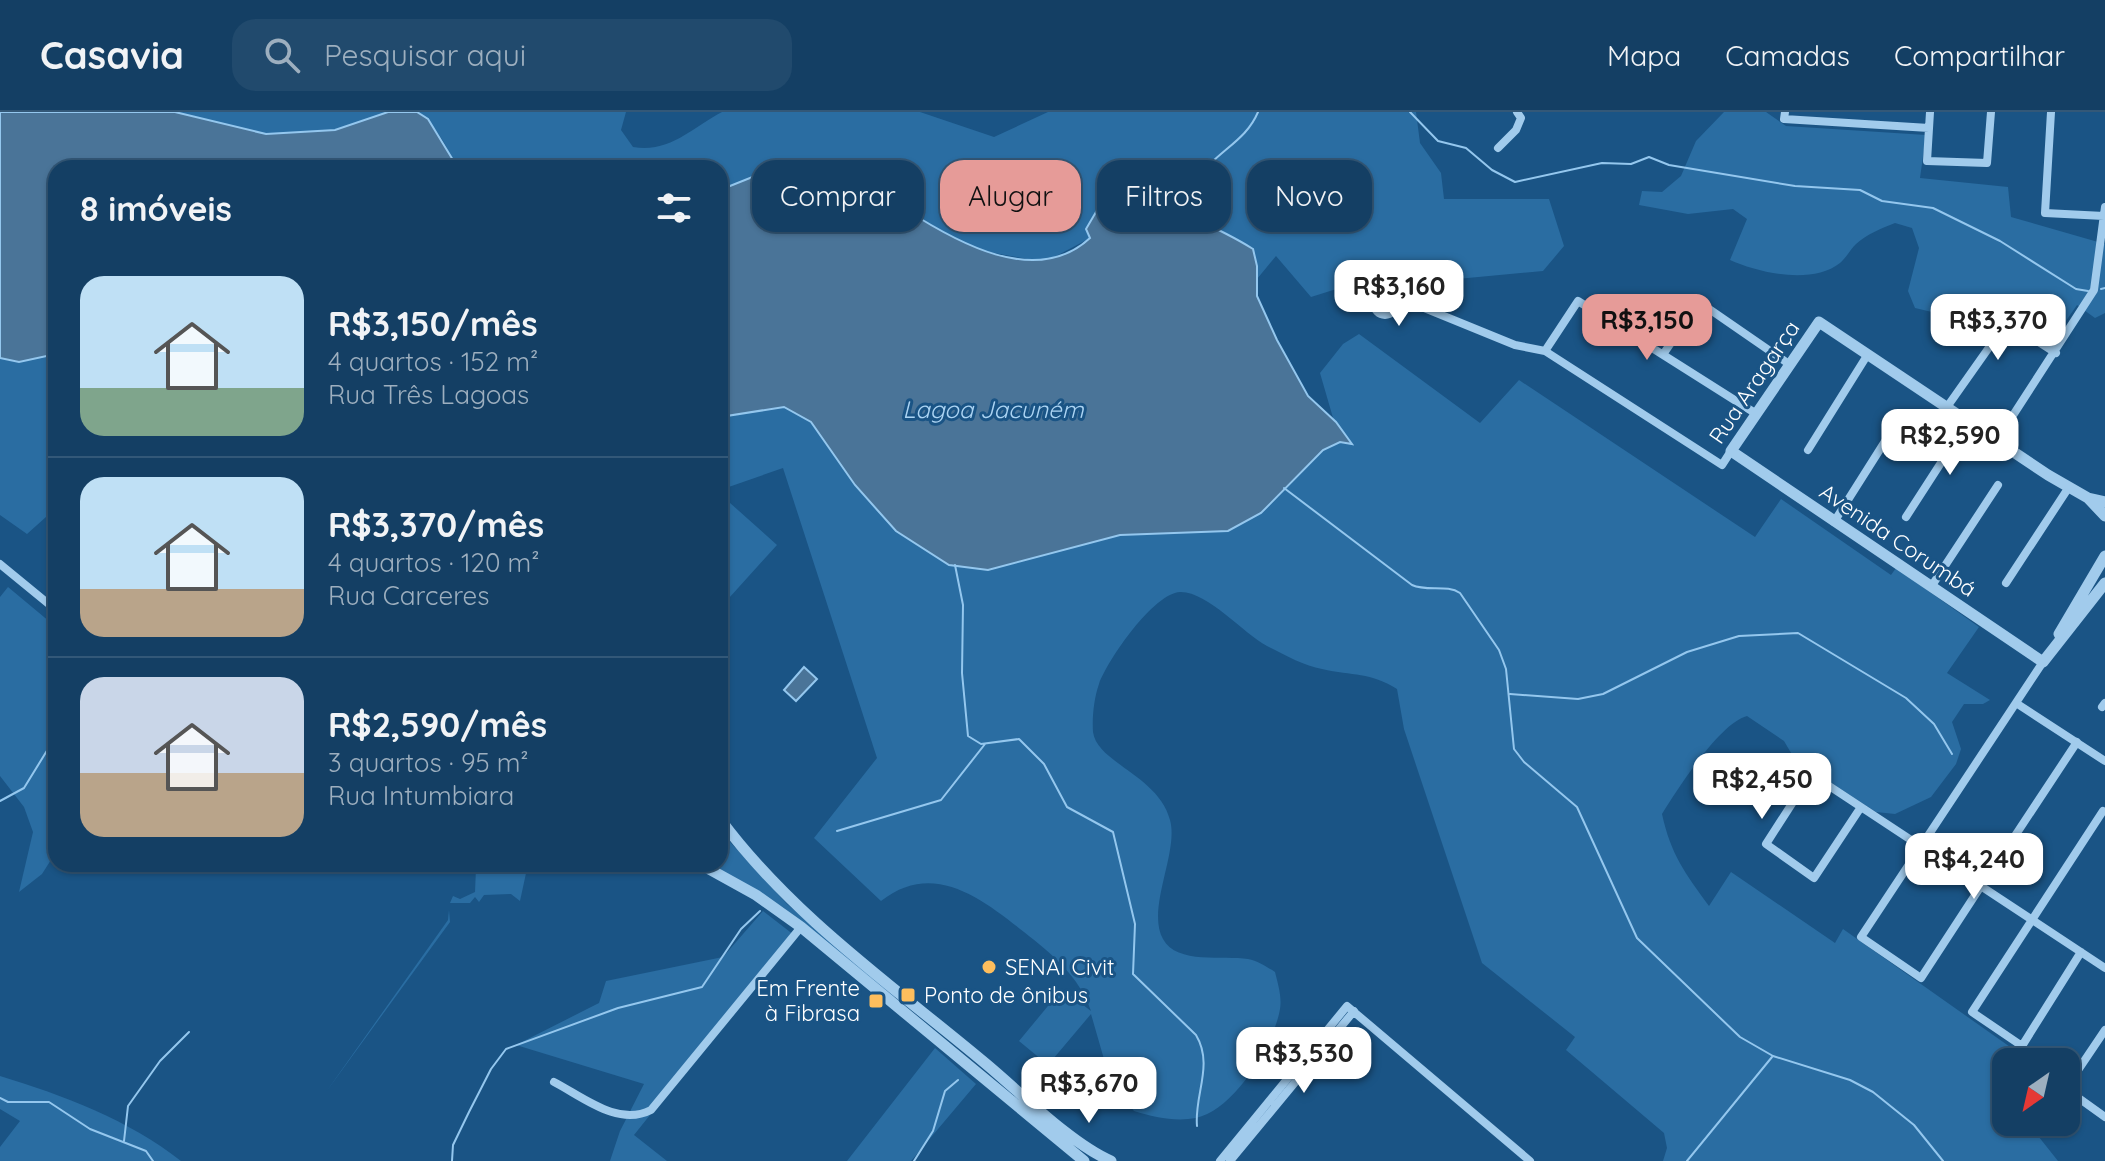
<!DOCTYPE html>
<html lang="pt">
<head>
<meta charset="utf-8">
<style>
	:root { --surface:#143f64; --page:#214a6d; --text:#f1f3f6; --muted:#9dafbf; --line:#335878; --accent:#e69b98 }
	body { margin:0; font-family:Quicksand,sans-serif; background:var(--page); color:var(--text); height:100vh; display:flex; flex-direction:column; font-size:30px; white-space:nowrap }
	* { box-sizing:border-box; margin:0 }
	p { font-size:26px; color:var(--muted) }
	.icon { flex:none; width:44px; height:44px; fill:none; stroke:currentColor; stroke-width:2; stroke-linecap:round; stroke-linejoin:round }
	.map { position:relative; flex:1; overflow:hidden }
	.panel { position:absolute; left:48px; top:48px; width:680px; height:712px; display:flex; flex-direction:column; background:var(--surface); border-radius:24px; box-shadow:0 2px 6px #0004,0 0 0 2px var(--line) }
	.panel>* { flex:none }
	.top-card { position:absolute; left:752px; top:48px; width:760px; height:72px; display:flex; gap:16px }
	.needle { width:52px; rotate:214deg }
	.fabs { position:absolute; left:1992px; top:936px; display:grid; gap:16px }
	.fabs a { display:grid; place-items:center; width:88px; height:88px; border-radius:16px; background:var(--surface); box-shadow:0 2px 6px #0004,0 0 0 2px var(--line); font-size:40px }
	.price { position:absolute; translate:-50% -68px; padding:0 18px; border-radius:16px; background:#fff; color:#222; font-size:26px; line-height:52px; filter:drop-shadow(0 2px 4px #0008) }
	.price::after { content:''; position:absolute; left:50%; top:48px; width:24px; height:18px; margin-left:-12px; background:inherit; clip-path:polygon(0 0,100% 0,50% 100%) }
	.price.current { background:var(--accent); color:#111 }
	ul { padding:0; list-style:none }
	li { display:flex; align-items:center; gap:24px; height:200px; padding:0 32px }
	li+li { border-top:2px solid var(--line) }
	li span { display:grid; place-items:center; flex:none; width:224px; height:160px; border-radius:24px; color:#555 }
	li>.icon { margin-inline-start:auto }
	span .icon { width:96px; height:96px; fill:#fffc; stroke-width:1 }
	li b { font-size:34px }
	h2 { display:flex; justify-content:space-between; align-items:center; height:96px; padding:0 32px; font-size:34px }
	.pill { padding:0 28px; border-radius:24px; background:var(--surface); box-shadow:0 2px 6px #0004,0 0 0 2px var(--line); font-size:28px; line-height:72px }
	.pill.current { background:var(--accent); color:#111 }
	header { display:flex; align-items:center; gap:48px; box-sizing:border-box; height:112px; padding:0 40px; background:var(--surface); border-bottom:2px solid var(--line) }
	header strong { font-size:38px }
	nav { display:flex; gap:44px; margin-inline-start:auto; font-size:28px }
	.search { width:560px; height:72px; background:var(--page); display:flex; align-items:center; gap:20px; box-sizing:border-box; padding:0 28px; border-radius:24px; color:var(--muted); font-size:30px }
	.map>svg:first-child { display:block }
</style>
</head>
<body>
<header>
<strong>Casavia</strong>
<div class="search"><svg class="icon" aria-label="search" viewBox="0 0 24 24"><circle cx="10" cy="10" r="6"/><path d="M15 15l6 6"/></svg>Pesquisar aqui</div>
<nav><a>Mapa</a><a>Camadas</a><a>Compartilhar</a></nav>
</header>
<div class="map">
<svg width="2105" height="1049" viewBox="0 0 2105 1049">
	<rect width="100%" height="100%" fill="#1a5485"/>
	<!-- green -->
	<path fill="#2a6da2" d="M175 0H388L335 18 265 22Z
		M417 0H626L621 18 633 35C671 41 691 16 722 0H920L994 25 1048 0H1416L1420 31 1441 61 1444 87H1549L1564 134 1543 159 1457 167 1427 159H1394L1311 185 1276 144 1257 167V154L1214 118 1169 96 1090 126 1045 150 971 137 904 96 865 68 798 54H780L720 78V56H453C452 37 432 10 417 0Z
		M1724 0H1766L1786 14 1926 23 1920 66 2008 75 2011 105 2105 132V201L2095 206 2077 193 2050 232 1983 192 1953 205 1915 196 1908 179 1919 136 1912 116 1895 111C1882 116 1867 122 1856 132 1850 138 1846 146 1840 151 1812 173 1759 161 1730 148L1747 107 1733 97 1688 102 1639 93 1642 79 1662 80 1681 64 1696 29Z
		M1359 222 1480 311 1519 268 1755 425 1781 387 1891 463 1896 456 1979 515 1947 561 1990 588 1983 592H1964L1952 610 1961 637 1956 652 1931 685 1895 702 1876 700 1850 683 1794 646 1784 629 1747 604C1720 611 1678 676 1662 702 1671 743 1685 761 1709 794L1731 760 1835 831 1843 817 2013 937 1994 970 2006 985V1010H2027L2058 1049H1663L1667 1036 1664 1021 1566 938 1575 925 1482 851 1404 617 1397 577C1370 560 1353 564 1322 557 1304 554 1283 542 1267 534 1243 521 1207 479 1180 480 1154 481 1108 547 1099 572 1094 586 1092 605 1093 620 1097 651 1158 663 1170 708 1179 740 1146 797 1163 827 1177 853 1224 843 1248 847 1258 849 1267 855 1275 860 1278 872 1282 885 1280 897 1274 933 1234 998 1196 1006 1175 1010 1154 1005 1134 999L1110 968 1091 902 1048 953 1019 929 1062 877 1091 899C1079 864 1052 842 1024 820 981 786 933 748 881 789L814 726 877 646 783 356 720 378V305L785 295 811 310 855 373 896 419 949 453 988 458 1120 423 1228 419 1278 385 1323 338 1340 330 1320 261 1343 232Z
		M56 242V396L27 422 0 403V246L19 250Z
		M720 382 777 433 720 496Z
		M8 475 56 515V740L42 762 19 780 33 720 24 695 0 664V485Z
		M720 719 787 792 896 883 894 885 784 796 709 752H720Z
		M505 752H528L520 789 511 782 484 783 479 790 475 785 470 791H450L453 784 460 787 475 780 476 756 504 759Z
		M449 798 450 810 326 980 448 808Z
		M763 799 794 823 634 1023 667 1049H610L620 1019 644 972 516 933 599 891 606 869 723 845Z
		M935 936 976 972 911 1049H847Z
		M0 964C63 983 129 1008 181 1049H0V1035L20 1009 0 997Z"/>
	<!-- water -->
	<path fill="#4a7498" stroke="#94c7ee" stroke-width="2" d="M0 0H175L266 22 335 18 388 0H417L428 7 453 48V56H56V242L19 250 0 246Z
		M780 54C810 54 838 53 865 68 879 75 891 88 905 97 956 130 1036 176 1090 126L1086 117 1103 88C1108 86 1115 82 1121 82 1145 80 1231 123 1253 137L1257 154V184L1277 228 1308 284 1336 310 1352 332 1340 330 1323 338 1261 401 1228 419 1120 423 988 458 949 453 896 419 855 373 811 310 784 295 720 305V78Z
		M804 555 817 567 796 589 784 578Z"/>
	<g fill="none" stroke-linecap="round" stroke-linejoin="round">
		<!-- stream -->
		<path stroke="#94c7ee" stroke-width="2" d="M1410 0 1438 29 1466 36 1492 58 1515 70 1602 51 1631 52 1649 45 1669 53 1795 74 1860 78 1882 89 1933 96 2000 129 2076 177 2088 179
			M1185 105C1192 86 1196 68 1210 52 1228 34 1248 24 1258 0
			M2101 177 2105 176
			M1284 376 1412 473C1427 480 1447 472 1460 481L1499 538 1506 557 1514 637 1524 650 1577 695 1637 826 1740 925 1773 944 1850 968 1873 980 1914 1013 1943 1049
			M955 453 963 493 962 561 968 624 981 632 1019 627 1044 652 1067 695 1113 720 1135 812 1133 862 1196 923C1214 953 1194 983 1197 1014
			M1510 582 1578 587 1603 582 1687 540 1739 524 1798 521 1906 586 1934 612 1952 642
			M0 689 24 676 56 624
			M837 719 941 688 985 632
			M0 986 8 990H49L90 1017 146 1039 153 1049
			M124 1029 128 994 160 949 189 920
			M452 1049 453 1033 469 1000 491 957 506 937 618 896 702 875 741 817 760 799
			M914 1049 933 1019 945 979 958 968
			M1687 1049 1772 945"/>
		<!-- minor -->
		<path stroke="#a1cbec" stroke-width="8" d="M1785 0 1784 7 1929 16
			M1930 0 1927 49 1987 51 1991 0
			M2051 0 2045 101 2104 104
			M1498 36 1516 18 1521 6 1517 0
			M1374 192a11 11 0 1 1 22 0a11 11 0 1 1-22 0Z
			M1396 190 1412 191 1515 233 1545 239 1722 353 1731 339
			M1545 239 1578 189 1755 301
			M1664 241 1699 190 1789 252
			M1947 295 2007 210 2056 241
			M1997 328 2094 178 2105 95
			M1808 338 1868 242
			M1906 405 1968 309
			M1834 410 1896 312
			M0 452 56 498
			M2006 471 2069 375
			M1931 475 1998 373
			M2016 591 2105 649
			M2102 595 2105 591
			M1861 695 1814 766 1766 732 1811 662 2105 856
			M2005 739 2077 630
			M1981 774 1921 866 1861 825 2043 550
			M2081 840 2022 934 1972 900 2103 699
			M554 970C583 985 618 1015 651 998L801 815
			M2066 976 2105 918
			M2066 977 2105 1005
			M1220 1049 1347 894 1530 1049
			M1230 1049 1354 899"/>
		<!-- tertiary -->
		<path stroke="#a1cbec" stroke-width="11" d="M2088 386 2105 404
			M2105 390 2088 386 2048 363 1819 210 1731 339 2043 550 2105 471
			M2059 522 2105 444
			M720 707C792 804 893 874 985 951 1020 980 1070 1031 1111 1049
			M700 752 756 783 801 815 1084 1049"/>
	</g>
	<!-- markers -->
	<g fill="#febe5d" stroke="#1a5485" stroke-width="3">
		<circle cx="989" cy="855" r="8"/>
		<rect x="900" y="875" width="16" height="16" rx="4"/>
		<rect x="868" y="881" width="16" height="16" rx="4"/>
	</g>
	<g text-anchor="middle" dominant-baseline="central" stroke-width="6" stroke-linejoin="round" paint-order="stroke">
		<!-- street labels -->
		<g font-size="22" fill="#fff" stroke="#1a5485">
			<text transform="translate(1754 270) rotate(-56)">Rua Aragarça</text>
			<text transform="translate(1898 428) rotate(34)">Avenida Corumbá</text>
		</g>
		<!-- poi labels -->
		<g font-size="22" fill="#fff" stroke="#1a5485" text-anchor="start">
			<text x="1005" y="855">SENAI Civit</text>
			<text x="860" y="876" text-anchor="end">Em Frente<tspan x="860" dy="25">à Fibrasa</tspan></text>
			<text x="924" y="883">Ponto de ônibus</text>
		</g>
		<!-- water labels -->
		<g font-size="24" font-style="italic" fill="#acd4f3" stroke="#1a5485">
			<text x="993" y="297">Lagoa Jacuném</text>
		</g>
	</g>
</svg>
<div class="fabs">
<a><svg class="needle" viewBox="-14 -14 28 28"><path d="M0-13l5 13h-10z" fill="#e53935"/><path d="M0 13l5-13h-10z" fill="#9dafbf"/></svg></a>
</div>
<b class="price" style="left:1399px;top:216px">R$3,160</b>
<b class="price current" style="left:1647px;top:250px">R$3,150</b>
<b class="price" style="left:1998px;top:250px">R$3,370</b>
<b class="price" style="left:1950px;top:365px">R$2,590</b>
<b class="price" style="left:1762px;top:709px">R$2,450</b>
<b class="price" style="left:1974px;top:789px">R$4,240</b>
<b class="price" style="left:1304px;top:983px">R$3,530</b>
<b class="price" style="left:1089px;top:1013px">R$3,670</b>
<div class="top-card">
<a class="pill">Comprar</a>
<a class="pill current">Alugar</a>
<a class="pill">Filtros</a>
<a class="pill">Novo</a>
</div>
<section class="panel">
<h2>8 imóveis<svg class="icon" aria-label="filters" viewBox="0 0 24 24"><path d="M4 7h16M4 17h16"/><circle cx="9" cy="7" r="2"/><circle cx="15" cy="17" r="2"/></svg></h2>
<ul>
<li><span style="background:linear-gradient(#bfe0f5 70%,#7fa58c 0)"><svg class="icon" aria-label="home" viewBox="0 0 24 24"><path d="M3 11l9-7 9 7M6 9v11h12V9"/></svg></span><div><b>R$3,150/mês</b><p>4 quartos · 152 m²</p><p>Rua Três Lagoas</p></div></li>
<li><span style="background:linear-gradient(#bfe0f5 70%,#b9a48a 0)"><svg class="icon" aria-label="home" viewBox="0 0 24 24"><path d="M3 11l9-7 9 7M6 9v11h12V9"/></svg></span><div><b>R$3,370/mês</b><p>4 quartos · 120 m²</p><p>Rua Carceres</p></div></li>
<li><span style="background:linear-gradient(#c9d6e8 60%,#b9a48a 0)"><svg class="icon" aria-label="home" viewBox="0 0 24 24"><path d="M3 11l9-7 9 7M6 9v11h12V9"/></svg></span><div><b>R$2,590/mês</b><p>3 quartos · 95 m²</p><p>Rua Intumbiara</p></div></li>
</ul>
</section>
</div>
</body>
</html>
